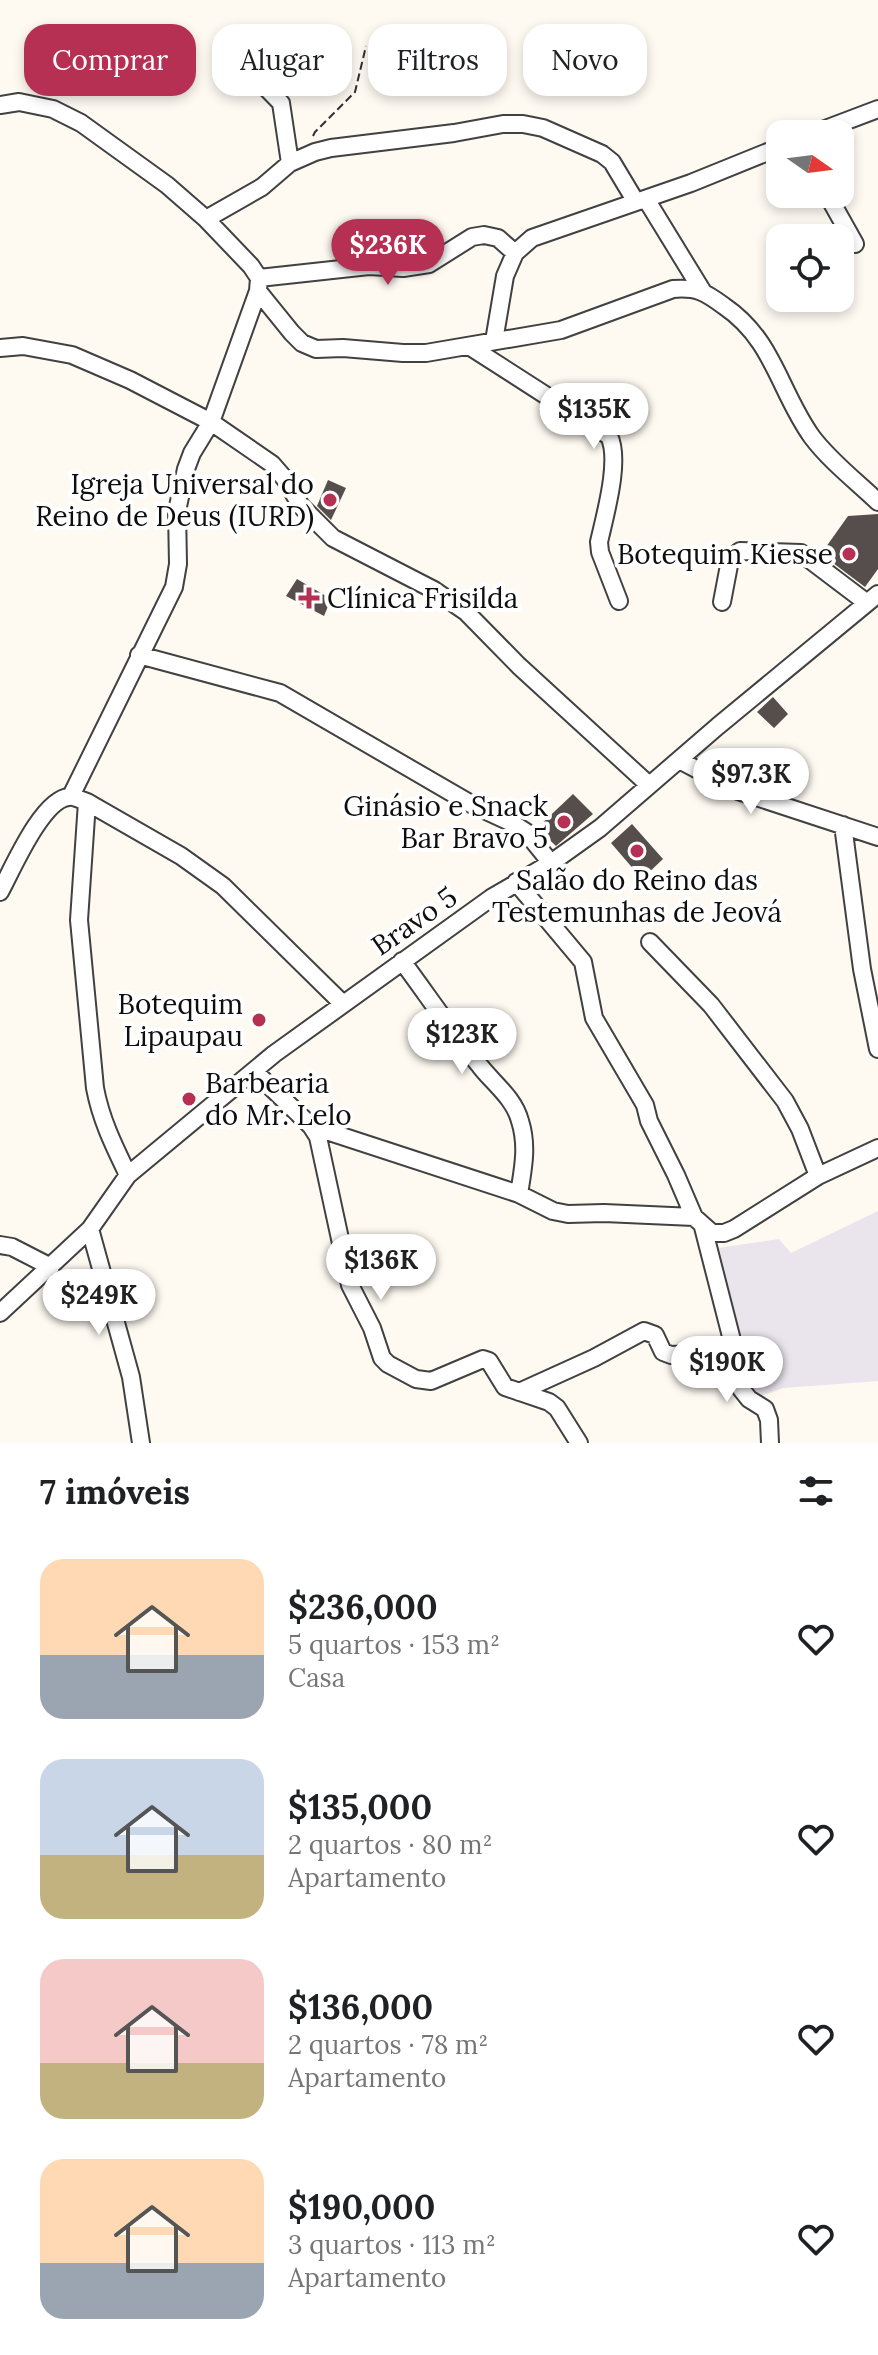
<!DOCTYPE html>
<html lang="pt">
<head>
<meta charset="utf-8">
<style>
	:root { --surface:#fff; --page:#f2f2f2; --text:#202124; --muted:#757577; --accent:#b53052 }
	body { margin:0; font-family:Lora,serif; background:var(--page); color:var(--text); height:100vh; display:flex; flex-direction:column; font-size:30px; white-space:nowrap }
	* { box-sizing:border-box; margin:0 }
	p { font-size:26px; color:var(--muted) }
	.icon { flex:none; width:44px; height:44px; fill:none; stroke:currentColor; stroke-width:2; stroke-linecap:round; stroke-linejoin:round }
	.map { position:relative; height:1443px; overflow:hidden }
	.panel { display:flex; flex-direction:column; background:var(--surface); flex:1 }
	.panel>* { flex:none }
	.hud { position:absolute; left:24px; top:24px; width:830px; height:72px; display:flex; gap:16px }
	.needle { width:52px; rotate:104deg }
	.tools { position:absolute; left:766px; top:120px; display:grid; gap:16px }
	.tools a { display:grid; place-items:center; width:88px; height:88px; border-radius:16px; background:var(--surface); box-shadow:0 4px 12px #0003; font-size:40px }
	.price { position:absolute; translate:-50% -68px; padding:0 18px; border-radius:28px; background:#fff; color:#222; font-size:26px; line-height:52px; filter:drop-shadow(0 2px 4px #0008) }
	.price::after { content:''; position:absolute; left:50%; top:48px; width:24px; height:18px; margin-left:-12px; background:inherit; clip-path:polygon(0 0,100% 0,50% 100%) }
	.price.active { background:var(--accent); color:#fff }
	ul { padding:0; list-style:none }
	li { display:flex; align-items:center; gap:24px; height:200px; padding:0 40px }
	li span { display:grid; place-items:center; flex:none; width:224px; height:160px; border-radius:24px; color:#555 }
	li>.icon { margin-inline-start:auto }
	span .icon { width:96px; height:96px; fill:#fffc; stroke-width:1 }
	li b { font-size:34px }
	h2 { display:flex; justify-content:space-between; align-items:center; height:96px; padding:0 40px; font-size:34px }
	.tag { padding:0 28px; border-radius:24px; background:var(--surface); box-shadow:0 4px 12px #0003; font-size:28px; line-height:72px }
	.tag.active { background:var(--accent); color:#fff }
	.map>svg:first-child { display:block }
</style>
</head>
<body>
<div class="map">
<svg width="878" height="1443" viewBox="0 0 878 1443">
	<rect width="100%" height="100%" fill="#fef9f1"/>
	<!-- industrial -->
	<path fill="#eae4ec" d="M878 1211V1381L783 1388 755 1398 718 1248 779 1239 791 1253Z"/>
	<!-- building -->
	<path fill="#564e4c" d="M328 480 346 488 331 520 317 506Z
		M878 514V569L865 587 821 554 848 516Z
		M297 579 331 599 324 616 286 596Z
		M773 697 788 714 774 728 757 712Z
		M573 794 593 814 556 846 537 828Z
		M632 824 663 859 642 879 611 843Z"/>
	<g fill="none" stroke-linecap="round" stroke-linejoin="round">
		<defs>
			<path id="street" d="M233 54 281 103 290 163
				M0 105 19 102 53 109 81 123 167 185 206 219 251 266 259 278 258 291 211 422 192 453 186 469 177 511 178 564 174 587 71 796
				M812 134 878 109
				M827 194 855 244
				M646 199 703 292
				M206 219 262 187 290 163 315 152 331 148 454 133 503 124H523L543 128 602 154 612 162 636 202
				M259 278 369 266 403 268 429 264 472 237 484 235 498 238 515 253
				M258 291 292 333 302 343 316 349 343 348 403 353H426L561 330 673 289C697 287 705 292 724 306 774 340 779 391 812 437 830 461 856 481 878 502
				M494 341 505 276 515 253 532 238 691 183 780 147
				M469 346 609 436C621 460 605 515 599 542L600 552 619 601
				M0 348 23 346 72 355 130 380 211 422 272 464 285 479 301 506 333 538 434 590 466 612 519 666 649 785
				M722 602 730 560 740 551 801 553 867 603
				M139 655 280 693 471 804 512 823 526 832 551 863
				M679 760 738 791 878 837
				M87 802 79 920 95 1088C101 1120 114 1146 128 1175
				M843 825 862 969 878 1049
				M516 882 583 962 594 1018 645 1105 649 1121 676 1175 694 1217 712 1233H724L734 1229 818 1176 878 1148
				M0 892C12 870 42 799 69 797 74 796 81 800 87 802L181 856 223 886 343 1004
				M650 942 711 1005 785 1101 800 1129 818 1176
				M402 961C428 996 452 1032 480 1066 494 1084 514 1098 520 1121 528 1146 523 1169 519 1194
				M254 1071 311 1126 318 1137 350 1285 372 1328 382 1358 388 1364 416 1379 431 1381 483 1359 489 1361 505 1387 549 1402 557 1408 579 1443
				M311 1126 519 1194 553 1211 568 1214 604 1213 694 1217
				M703 1227 735 1352 741 1389 749 1399 765 1409 769 1420 770 1443
				M90 1229 131 1377 141 1443
				M0 1245 12 1247 51 1267
				M0 1313 90 1229 128 1175 274 1054 491 898 551 863 600 828 718 726 878 594
				M519 1392 594 1358 644 1331 655 1335 663 1352 671 1355 735 1352"/>
		</defs>
		<!-- street casing -->
		<use href="#street" stroke="#414141" stroke-width="20"/>
		<!-- path -->
		<path stroke="#303030" stroke-width="2" stroke-dasharray="8 4" stroke-linecap="butt" d="M313 136 315 132 355 92 366 46"/>
		<!-- street -->
		<use href="#street" stroke="#fff" stroke-width="16"/>
	</g>
	<!-- markers -->
	<g fill="#b53052" stroke="#fff" stroke-width="3">
		<circle cx="330" cy="500" r="8"/>
		<circle cx="849" cy="554" r="8"/>
		<path d="M305 586h8v8h8v8h-8v8h-8v-8h-8v-8h8z"/>
		<circle cx="564" cy="822" r="8"/>
		<circle cx="637" cy="851" r="8"/>
		<circle cx="259" cy="1020" r="8"/>
		<circle cx="189" cy="1099" r="8"/>
	</g>
	<g text-anchor="middle" dominant-baseline="central" stroke-width="8" stroke-linejoin="round" paint-order="stroke">
		<!-- poi labels -->
		<g font-size="28" fill="#0e0e0e" stroke="#fff" text-anchor="end">
			<text x="314" y="484">Igreja Universal do<tspan x="314" dy="32">Reino de Deus (IURD)</tspan></text>
			<text x="833" y="554">Botequim Kiesse</text>
			<text x="327" y="598" text-anchor="start">Clínica Frisilda</text>
			<text x="548" y="806">Ginásio e Snack<tspan x="548" dy="32">Bar Bravo 5</tspan></text>
			<text x="637" y="880" text-anchor="middle">Salão do Reino das<tspan x="637" dy="32">Testemunhas de Jeová</tspan></text>
			<text x="243" y="1004">Botequim<tspan x="243" dy="32">Lipaupau</tspan></text>
			<text x="205" y="1083" text-anchor="start">Barbearia<tspan x="205" dy="32">do Mr. Lelo</tspan></text>
		</g>
		<!-- street labels -->
		<g font-size="28" fill="#0e0e0e" stroke="#fff">
			<text transform="translate(414 921) rotate(-35)">Bravo 5</text>
		</g>
	</g>
</svg>
<div class="tools">
<a><svg class="needle" viewBox="-14 -14 28 28"><path d="M0-13l5 13h-10z" fill="#e53935"/><path d="M0 13l5-13h-10z" fill="#757577"/></svg></a>
<a><svg class="icon" aria-label="locate" viewBox="0 0 24 24"><circle cx="12" cy="12" r="6"/><path d="M12 2v4M12 18v4M2 12h4M18 12h4"/></svg></a>
</div>
<b class="price active" style="left:388px;top:287px">$236K</b>
<b class="price" style="left:594px;top:451px">$135K</b>
<b class="price" style="left:751px;top:816px">$97.3K</b>
<b class="price" style="left:462px;top:1076px">$123K</b>
<b class="price" style="left:381px;top:1302px">$136K</b>
<b class="price" style="left:99px;top:1337px">$249K</b>
<b class="price" style="left:727px;top:1404px">$190K</b>
<div class="hud">
<a class="tag active">Comprar</a>
<a class="tag">Alugar</a>
<a class="tag">Filtros</a>
<a class="tag">Novo</a>
</div>
</div>
<section class="panel">
<h2>7 imóveis<svg class="icon" aria-label="filters" viewBox="0 0 24 24"><path d="M4 7h16M4 17h16"/><circle cx="9" cy="7" r="2"/><circle cx="15" cy="17" r="2"/></svg></h2>
<ul>
<li><span style="background:linear-gradient(#ffd9b3 60%,#9aa5b1 0)"><svg class="icon" aria-label="home" viewBox="0 0 24 24"><path d="M3 11l9-7 9 7M6 9v11h12V9"/></svg></span><div><b>$236,000</b><p>5 quartos · 153 m²</p><p>Casa</p></div><svg class="icon" aria-label="heart" viewBox="0 0 24 24"><path d="M12 20l-8-8c-3-5 5-10 8-4 3-6 11-1 8 4z"/></svg></li>
<li><span style="background:linear-gradient(#c9d6e8 60%,#c2b280 0)"><svg class="icon" aria-label="home" viewBox="0 0 24 24"><path d="M3 11l9-7 9 7M6 9v11h12V9"/></svg></span><div><b>$135,000</b><p>2 quartos · 80 m²</p><p>Apartamento</p></div><svg class="icon" aria-label="heart" viewBox="0 0 24 24"><path d="M12 20l-8-8c-3-5 5-10 8-4 3-6 11-1 8 4z"/></svg></li>
<li><span style="background:linear-gradient(#f6c9c9 65%,#c2b280 0)"><svg class="icon" aria-label="home" viewBox="0 0 24 24"><path d="M3 11l9-7 9 7M6 9v11h12V9"/></svg></span><div><b>$136,000</b><p>2 quartos · 78 m²</p><p>Apartamento</p></div><svg class="icon" aria-label="heart" viewBox="0 0 24 24"><path d="M12 20l-8-8c-3-5 5-10 8-4 3-6 11-1 8 4z"/></svg></li>
<li><span style="background:linear-gradient(#ffd9b3 65%,#9aa5b1 0)"><svg class="icon" aria-label="home" viewBox="0 0 24 24"><path d="M3 11l9-7 9 7M6 9v11h12V9"/></svg></span><div><b>$190,000</b><p>3 quartos · 113 m²</p><p>Apartamento</p></div><svg class="icon" aria-label="heart" viewBox="0 0 24 24"><path d="M12 20l-8-8c-3-5 5-10 8-4 3-6 11-1 8 4z"/></svg></li>
</ul>
</section>
</body>
</html>
